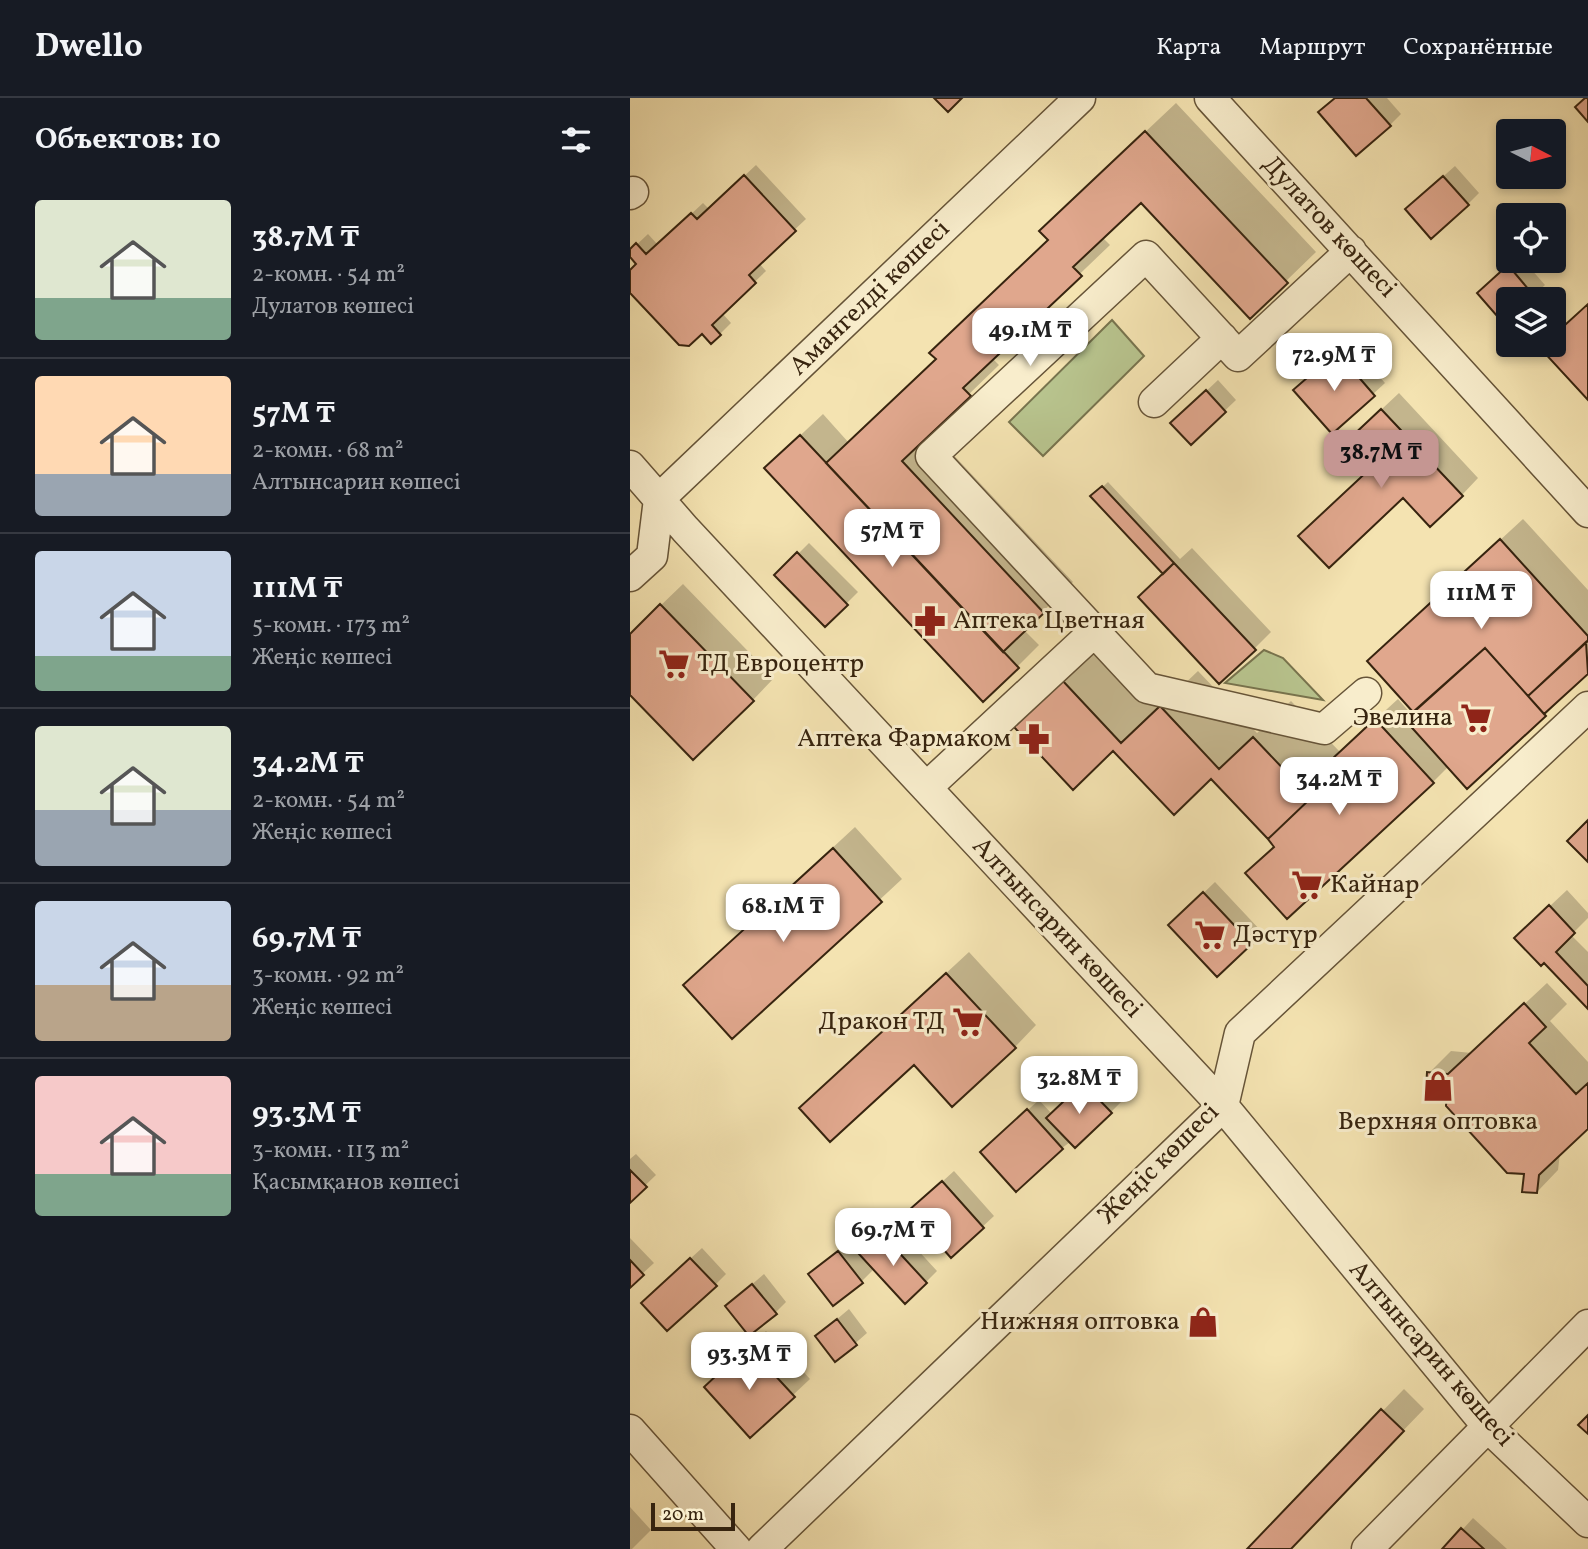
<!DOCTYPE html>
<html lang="ru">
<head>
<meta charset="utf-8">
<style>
	:root { --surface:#171b24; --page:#242831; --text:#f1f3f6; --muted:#9ea1a6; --line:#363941; --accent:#c59692 }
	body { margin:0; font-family:Vollkorn,serif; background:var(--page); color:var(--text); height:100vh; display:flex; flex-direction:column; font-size:26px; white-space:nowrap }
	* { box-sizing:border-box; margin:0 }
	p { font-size:23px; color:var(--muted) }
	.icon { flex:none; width:38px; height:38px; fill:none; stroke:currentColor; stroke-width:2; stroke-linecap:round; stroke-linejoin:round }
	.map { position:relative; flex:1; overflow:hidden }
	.sheet { display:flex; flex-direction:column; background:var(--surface); width:630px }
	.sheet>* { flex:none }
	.needle { width:46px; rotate:96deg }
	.fabs { position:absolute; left:866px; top:21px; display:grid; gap:14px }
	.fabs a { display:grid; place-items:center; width:70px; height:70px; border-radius:7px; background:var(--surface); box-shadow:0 4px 10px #0003; font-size:35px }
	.scale { position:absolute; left:21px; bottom:18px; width:84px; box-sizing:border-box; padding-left:7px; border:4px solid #37240f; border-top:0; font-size:19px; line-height:24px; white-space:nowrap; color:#37240f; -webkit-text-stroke:5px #f8edcc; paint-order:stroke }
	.price { position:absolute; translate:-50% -60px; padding:0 16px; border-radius:14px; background:#fff; color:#222; font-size:23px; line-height:46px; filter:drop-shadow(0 2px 4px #0008) }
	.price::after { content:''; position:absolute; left:50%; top:42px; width:21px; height:16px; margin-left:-10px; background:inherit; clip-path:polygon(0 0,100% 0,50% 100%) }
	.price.selected { background:var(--accent); color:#111 }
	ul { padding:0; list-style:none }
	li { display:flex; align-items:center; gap:21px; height:175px; padding:0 35px }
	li+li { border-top:2px solid var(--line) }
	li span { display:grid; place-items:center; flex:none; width:196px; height:140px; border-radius:7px; color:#555 }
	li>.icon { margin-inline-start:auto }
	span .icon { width:84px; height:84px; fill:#fffc; stroke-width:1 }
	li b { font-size:30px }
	h2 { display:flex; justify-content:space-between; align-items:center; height:84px; padding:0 35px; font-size:30px }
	header { display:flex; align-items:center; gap:42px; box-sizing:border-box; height:98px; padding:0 35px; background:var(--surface); border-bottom:2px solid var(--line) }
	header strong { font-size:33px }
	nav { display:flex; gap:38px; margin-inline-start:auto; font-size:24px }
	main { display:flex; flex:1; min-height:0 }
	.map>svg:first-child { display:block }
</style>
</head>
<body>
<header>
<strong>Dwello</strong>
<nav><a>Карта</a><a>Маршрут</a><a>Сохранённые</a></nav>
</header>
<main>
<section class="sheet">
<h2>Объектов: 10<svg class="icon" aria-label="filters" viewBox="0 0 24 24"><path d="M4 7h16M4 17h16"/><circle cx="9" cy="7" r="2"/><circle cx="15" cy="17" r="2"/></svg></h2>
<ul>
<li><span style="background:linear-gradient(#dfe7d0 70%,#7fa58c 0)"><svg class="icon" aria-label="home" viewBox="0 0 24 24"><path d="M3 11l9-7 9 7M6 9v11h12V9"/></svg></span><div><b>38.7M ₸</b><p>2-комн. · 54 m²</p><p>Дулатов көшесі</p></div></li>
<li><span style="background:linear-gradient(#ffd9b3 70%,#9aa5b1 0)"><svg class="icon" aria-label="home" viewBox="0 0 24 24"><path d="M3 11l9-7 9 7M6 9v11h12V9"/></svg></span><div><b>57M ₸</b><p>2-комн. · 68 m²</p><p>Алтынсарин көшесі</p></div></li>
<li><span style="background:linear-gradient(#c9d6e8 75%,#7fa58c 0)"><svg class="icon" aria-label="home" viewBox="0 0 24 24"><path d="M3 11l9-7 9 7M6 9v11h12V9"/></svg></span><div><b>111M ₸</b><p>5-комн. · 173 m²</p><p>Жеңіс көшесі</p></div></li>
<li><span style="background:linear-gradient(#dfe7d0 60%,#9aa5b1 0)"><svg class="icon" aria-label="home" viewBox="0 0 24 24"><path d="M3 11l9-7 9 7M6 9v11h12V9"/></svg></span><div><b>34.2M ₸</b><p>2-комн. · 54 m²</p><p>Жеңіс көшесі</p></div></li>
<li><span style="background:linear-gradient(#c9d6e8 60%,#b9a48a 0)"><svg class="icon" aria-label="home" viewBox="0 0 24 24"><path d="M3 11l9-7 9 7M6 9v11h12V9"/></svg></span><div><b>69.7M ₸</b><p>3-комн. · 92 m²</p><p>Жеңіс көшесі</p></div></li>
<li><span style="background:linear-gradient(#f6c9c9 70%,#7fa58c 0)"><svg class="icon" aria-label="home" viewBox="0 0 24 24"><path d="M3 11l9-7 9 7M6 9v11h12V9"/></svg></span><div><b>93.3M ₸</b><p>3-комн. · 113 m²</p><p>Қасымқанов көшесі</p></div></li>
</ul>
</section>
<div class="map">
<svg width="958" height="1451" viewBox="0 0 958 1451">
	<rect width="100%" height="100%" fill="#f4e3b1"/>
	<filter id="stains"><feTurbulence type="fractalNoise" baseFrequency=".00286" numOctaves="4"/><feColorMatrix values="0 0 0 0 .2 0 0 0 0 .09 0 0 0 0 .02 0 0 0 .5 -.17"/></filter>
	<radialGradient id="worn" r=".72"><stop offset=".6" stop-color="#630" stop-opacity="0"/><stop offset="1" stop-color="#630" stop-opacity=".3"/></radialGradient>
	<!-- green -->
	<path fill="#b8c48e" stroke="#78744e" stroke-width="2" d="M482 222 514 258 413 358 379 324Z
		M634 552 653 560 693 602 595 585Z"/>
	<!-- shadow -->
	<path fill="#0003" d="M706 0H757L771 16 760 27Z
		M546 5 686 154 620 218 511 102 472 139 480 147 362 260 369 267 301 333 443 484 394 532 409 547 387 569 158 349 193 316 219 345 307 261 420 142 441 104Z
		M126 67 176 121 129 165 136 173 92 215 101 225 82 244 72 233 0 192V174L8 165 0 156V153L18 136 28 147 73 105 79 111Z
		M825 68 849 95 838 106 789 100Z
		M884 163H894L915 187 900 201H878V220L874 224 860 184Z
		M719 244 755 285 702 334 677 281Z
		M588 282 606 302 561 345 554 314Z
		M769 295 848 380 832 397 744 368 737 325Z
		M478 384 550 461 562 450 641 534 624 551 535 476 463 398Z
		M893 421 958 492V573L930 599 932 600 915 617 837 688 819 668 803 684 646 748 581 679 484 650 385 628 470 547 529 610 568 573 627 635 661 603 710 654 768 601 782 617 785 614 739 563Z
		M179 445 228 494 195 527 147 477Z
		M53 486 144 580 123 602 0 594V537Z
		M225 729 272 781 102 939 77 866Z
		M585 784 632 834 587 877 540 827Z
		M937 792 958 815V820L941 837 958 854V908L903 824Z
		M339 854 406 927 385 949 284 964 193 989Z
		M917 885 937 906 920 923 958 964V1029L930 1055 928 1072 907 1094 895 1074 819 992 799 975 821 953 842 955Z
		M465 975 492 1003 481 1014 432 1050 363 1043 409 1002 422 1016Z
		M6 1056 26 1077 0 1102V1061Z
		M324 1073 364 1118 322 1157 293 1101Z
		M263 1125 307 1173 296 1184 245 1170 232 1183 181 1176 220 1143 230 1157Z
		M0 1140 24 1165 0 1187Z
		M72 1150 96 1176 85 1187 24 1194Z
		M134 1176 156 1204 145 1215 97 1208Z
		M219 1211 237 1235 206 1262 187 1238Z
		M136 1233 180 1281 163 1297 93 1272Z
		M774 1291 794 1311 659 1451H619Z
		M0 1409 21 1432 2 1451H0Z
		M843 1420 877 1451H815Z"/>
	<!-- building -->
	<path fill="#e0a78d" stroke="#37240f" stroke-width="2" d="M304 0H332L318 14Z
		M705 0H736L761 28 726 58 688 14Z
		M955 0H958V24L945 9Z
		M515 33 658 185 620 221 511 105 443 169 452 178 333 290 341 298 272 363 414 515 373 554 196 365 306 261 299 255 418 142 409 133Z
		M114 77 166 133 119 177 126 185 82 227 91 237 81 246 72 236 59 248 49 247 0 195V172L6 166 0 159V151L6 145 16 156 61 115 67 121Z
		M813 78 839 107 801 141 775 111Z
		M878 167 905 199 903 201H878V223L874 226 847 195Z
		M958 206V302L910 250 914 247H924V237Z
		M707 254 745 298 702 336 663 292Z
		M576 292 596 314 561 347 540 325Z
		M751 311 833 398 800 429 773 400 699 470 668 438 743 368 718 342Z
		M170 337 389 570 353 604 134 370Z
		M472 388 544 465 533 476 460 398Z
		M870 441 958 538V543L898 598 855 550 783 614 737 563Z
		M167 454 218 507 195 529 144 477Z
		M544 465 626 552 589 586 508 499Z
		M30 506 124 603 63 662 0 597V536Z
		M956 544 958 576 914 616 898 598Z
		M855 550 916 618 837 691 775 622Z
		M432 582 491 645 530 608 589 671 623 639 681 700 638 741 581 681 544 717 483 653 443 692 383 628Z
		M745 621 804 685 657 821 615 775 644 749 638 741 681 700 671 690Z
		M958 722V764L937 743Z
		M203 750 252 804 102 941 53 887Z
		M573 794 622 846 587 879 538 827Z
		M919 807 945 835 926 854 958 888V911L914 865 911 868 884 840Z
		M316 875 386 950 322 1009 284 967 200 1044 169 1010Z
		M894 905 916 929 899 945 946 996 958 985V1031L909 1077 907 1095 892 1094 894 1076 877 1075 816 1008 817 993 796 992 797 974 818 976Z
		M453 985 482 1015 445 1050 416 1020Z
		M397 1011 433 1051 386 1094 350 1054Z
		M0 1072 17 1089 0 1105Z
		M312 1083 354 1130 321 1160 279 1112Z
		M251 1135 297 1185 275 1206 229 1156Z
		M208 1153 233 1185 203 1208 178 1176Z
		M60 1160 87 1188 37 1233 11 1205Z
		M0 1162 14 1177 0 1190Z
		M122 1186 147 1216 119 1238 95 1208Z
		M207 1221 227 1247 205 1264 185 1238Z
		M118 1248 165 1299 120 1340 74 1289Z
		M751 1311 774 1333 661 1451H617Z
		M958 1317V1336L948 1327Z
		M831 1430 854 1451H812Z"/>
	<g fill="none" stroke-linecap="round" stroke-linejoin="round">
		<defs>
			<path id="minor" d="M580 0 958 414
				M0 96 3 94
				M721 153 608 258 516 158 301 358 517 590 694 631 736 595
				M524 304 592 240
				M0 368 55 431 593 1008 859 1330 958 1424
				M0 478 22 458 29 401 450 0
				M297 689 464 534
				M0 1332 106 1451
				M132 1451 593 1008 610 935 958 609
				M737 1451 958 1227"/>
		</defs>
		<!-- minor casing -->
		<use href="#minor" stroke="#665438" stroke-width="33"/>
		<!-- minor -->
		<use href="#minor" stroke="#f8edcc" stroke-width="30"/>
	</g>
	<!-- icons -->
	<defs>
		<symbol id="pharmacy-bare" viewBox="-9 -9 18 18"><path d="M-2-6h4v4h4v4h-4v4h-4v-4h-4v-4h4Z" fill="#8f2418" stroke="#f8edcc" stroke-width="2.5" paint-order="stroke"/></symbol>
		<symbol id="supermarket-bare" viewBox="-9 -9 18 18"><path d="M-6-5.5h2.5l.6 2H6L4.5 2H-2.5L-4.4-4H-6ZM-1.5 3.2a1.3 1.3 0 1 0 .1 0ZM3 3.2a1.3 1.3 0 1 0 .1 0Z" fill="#8f2418" stroke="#f8edcc" stroke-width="2.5" paint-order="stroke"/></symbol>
		<symbol id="shop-bare" viewBox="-9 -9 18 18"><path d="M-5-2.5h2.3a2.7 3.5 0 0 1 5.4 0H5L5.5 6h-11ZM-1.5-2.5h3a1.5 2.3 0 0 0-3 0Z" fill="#8f2418" stroke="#f8edcc" stroke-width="2.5" paint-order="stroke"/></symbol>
	</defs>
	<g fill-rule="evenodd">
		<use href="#pharmacy-bare" x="278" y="501" width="44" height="44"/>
		<use href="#supermarket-bare" x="22" y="544" width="44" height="44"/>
		<use href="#supermarket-bare" x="824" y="598" width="44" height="44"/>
		<use href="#pharmacy-bare" x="382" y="619" width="44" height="44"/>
		<use href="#supermarket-bare" x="655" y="765" width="44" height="44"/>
		<use href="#supermarket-bare" x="558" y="815" width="44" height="44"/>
		<use href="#supermarket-bare" x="316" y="902" width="44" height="44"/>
		<use href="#shop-bare" x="786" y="966" width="44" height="44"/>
		<use href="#shop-bare" x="551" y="1202" width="44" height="44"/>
	</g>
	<g text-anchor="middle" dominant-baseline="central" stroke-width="6" stroke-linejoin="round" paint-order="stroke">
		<!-- street labels -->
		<g font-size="26" fill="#37240f" stroke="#f8edcc">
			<text transform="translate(699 129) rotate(47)">Дулатов көшесі</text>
			<text transform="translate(240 200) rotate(-44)">Амангелді көшесі</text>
			<text transform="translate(427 830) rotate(47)">Алтынсарин көшесі</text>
			<text transform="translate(529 1066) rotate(-45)">Жеңіс көшесі</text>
			<text transform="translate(801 1256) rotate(49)">Алтынсарин көшесі</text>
		</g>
		<!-- poi labels -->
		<g font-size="26" fill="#37240f" stroke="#f8edcc" text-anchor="start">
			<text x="323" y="523">Аптека Цветная</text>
			<text x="67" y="566">ТД Евроцентр</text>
			<text x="823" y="620" text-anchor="end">Эвелина</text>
			<text x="381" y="641" text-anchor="end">Аптека Фармаком</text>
			<text x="700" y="787">Кайнар</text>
			<text x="603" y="837">Дәстүр</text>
			<text x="315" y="924" text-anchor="end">Дракон ТД</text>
			<text x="808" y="1024" text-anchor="middle">Верхняя оптовка</text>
			<text x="550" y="1224" text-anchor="end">Нижняя оптовка</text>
		</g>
	</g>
	<rect width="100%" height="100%" filter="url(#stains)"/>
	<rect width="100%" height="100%" fill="url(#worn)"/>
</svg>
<div class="fabs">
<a><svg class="needle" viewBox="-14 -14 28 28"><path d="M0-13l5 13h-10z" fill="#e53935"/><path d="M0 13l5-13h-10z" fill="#9ea1a6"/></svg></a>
<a><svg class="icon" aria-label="locate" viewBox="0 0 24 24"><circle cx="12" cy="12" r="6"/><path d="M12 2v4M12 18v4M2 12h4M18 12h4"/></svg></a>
<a><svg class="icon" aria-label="layers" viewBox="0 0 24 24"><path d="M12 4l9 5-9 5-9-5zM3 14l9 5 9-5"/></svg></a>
</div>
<div class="scale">20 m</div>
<b class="price" style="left:400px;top:270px">49.1M ₸</b>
<b class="price" style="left:704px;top:295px">72.9M ₸</b>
<b class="price selected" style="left:751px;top:392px">38.7M ₸</b>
<b class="price" style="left:262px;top:471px">57M ₸</b>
<b class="price" style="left:851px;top:533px">111M ₸</b>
<b class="price" style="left:709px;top:719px">34.2M ₸</b>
<b class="price" style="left:153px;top:846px">68.1M ₸</b>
<b class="price" style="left:449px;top:1018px">32.8M ₸</b>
<b class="price" style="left:263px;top:1170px">69.7M ₸</b>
<b class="price" style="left:119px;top:1294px">93.3M ₸</b>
</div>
</main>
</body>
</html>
